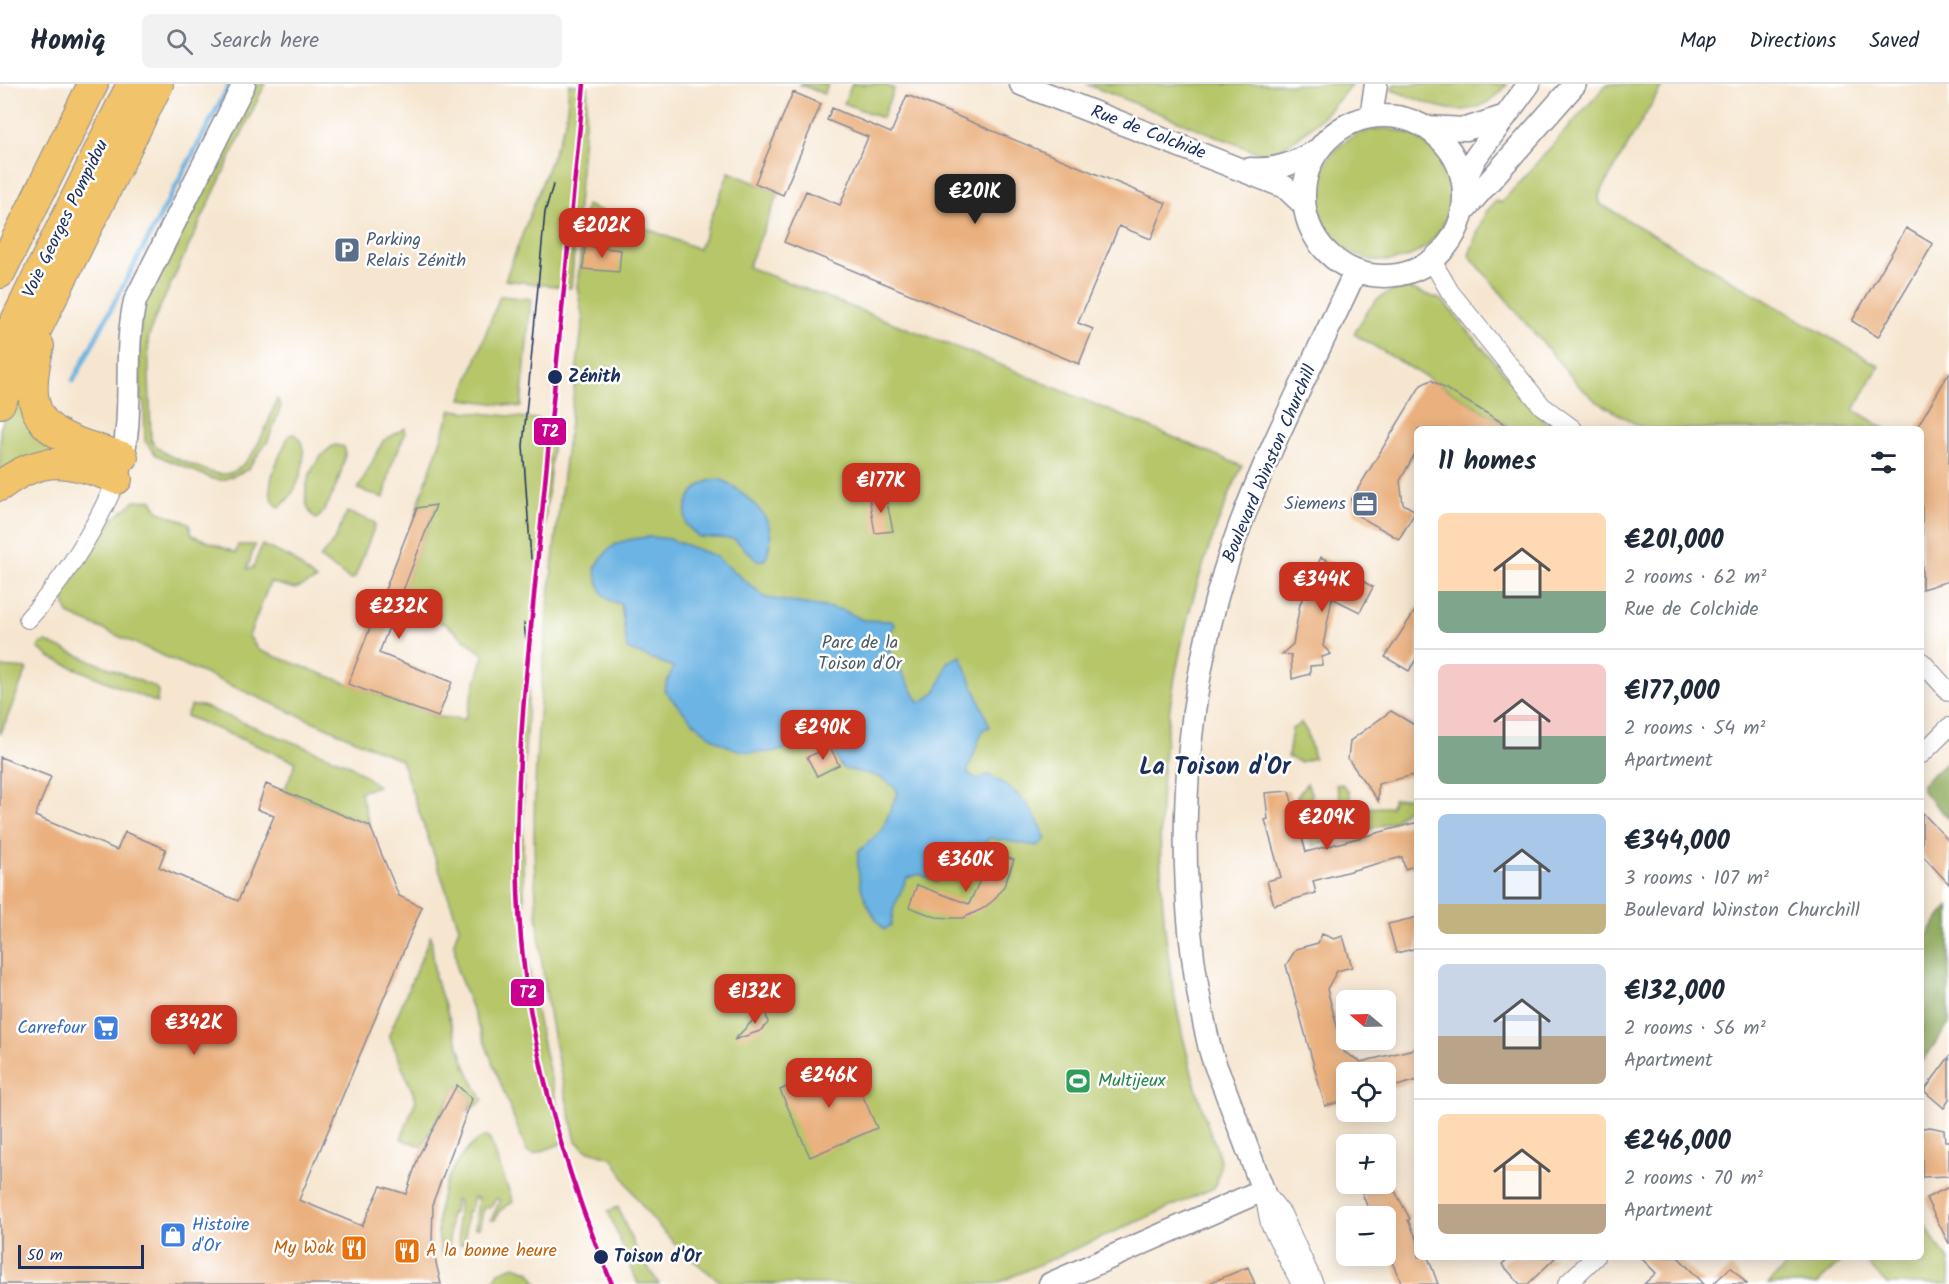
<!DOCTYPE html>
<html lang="en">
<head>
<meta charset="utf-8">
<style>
	:root { --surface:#fff; --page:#f2f2f3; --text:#1f2937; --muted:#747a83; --line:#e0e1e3; --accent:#c8321e }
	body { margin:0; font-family:Kalam,sans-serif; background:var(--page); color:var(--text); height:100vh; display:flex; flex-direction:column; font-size:22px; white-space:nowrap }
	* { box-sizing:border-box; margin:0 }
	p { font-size:20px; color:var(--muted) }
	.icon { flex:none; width:33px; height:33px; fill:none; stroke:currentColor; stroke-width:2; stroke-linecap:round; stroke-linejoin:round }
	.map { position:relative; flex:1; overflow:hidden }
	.details { position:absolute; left:1414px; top:342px; width:510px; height:834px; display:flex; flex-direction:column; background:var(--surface); border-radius:9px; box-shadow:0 3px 15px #0003 }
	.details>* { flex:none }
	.needle { width:39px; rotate:289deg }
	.tools { position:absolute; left:1336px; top:906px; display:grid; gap:12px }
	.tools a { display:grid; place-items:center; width:60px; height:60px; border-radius:9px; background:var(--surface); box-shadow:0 3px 15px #0003; font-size:30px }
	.scale { position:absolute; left:18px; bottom:15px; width:126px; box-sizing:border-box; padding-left:6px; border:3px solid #1b2f5e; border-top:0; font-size:16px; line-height:21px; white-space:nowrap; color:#1b2f5e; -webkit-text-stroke:4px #fff; paint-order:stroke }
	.price { position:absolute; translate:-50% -51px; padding:0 14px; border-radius:12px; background:var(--accent); color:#fff; font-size:20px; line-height:39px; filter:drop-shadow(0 2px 3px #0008) }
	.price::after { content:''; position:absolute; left:50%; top:36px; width:18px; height:14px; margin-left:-9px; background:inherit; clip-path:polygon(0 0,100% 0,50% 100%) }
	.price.on { background:#222; color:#fff }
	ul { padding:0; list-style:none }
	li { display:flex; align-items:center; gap:18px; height:150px; padding:0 24px }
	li+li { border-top:2px solid var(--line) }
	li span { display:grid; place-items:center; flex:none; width:168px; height:120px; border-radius:9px; color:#555 }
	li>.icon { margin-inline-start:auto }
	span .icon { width:72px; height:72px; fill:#fffc; stroke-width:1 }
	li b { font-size:26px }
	h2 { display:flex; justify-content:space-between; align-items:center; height:72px; padding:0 24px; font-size:26px }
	header { display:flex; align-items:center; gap:36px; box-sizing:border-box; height:84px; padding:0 30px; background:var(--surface); border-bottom:2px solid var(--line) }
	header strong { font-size:28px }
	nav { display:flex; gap:33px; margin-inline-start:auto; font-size:21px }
	.search { width:420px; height:54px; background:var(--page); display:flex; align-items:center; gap:15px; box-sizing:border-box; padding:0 21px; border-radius:9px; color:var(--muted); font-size:22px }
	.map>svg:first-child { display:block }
</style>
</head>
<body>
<header>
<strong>Homiq</strong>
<div class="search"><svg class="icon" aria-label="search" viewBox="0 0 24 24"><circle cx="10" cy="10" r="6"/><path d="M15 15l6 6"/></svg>Search here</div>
<nav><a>Map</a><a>Directions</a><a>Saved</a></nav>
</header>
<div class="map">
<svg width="1949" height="1200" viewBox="0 0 1949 1200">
	<rect width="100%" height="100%" fill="#fff"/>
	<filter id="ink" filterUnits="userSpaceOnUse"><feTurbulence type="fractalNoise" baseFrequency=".0167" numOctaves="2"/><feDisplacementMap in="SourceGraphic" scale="12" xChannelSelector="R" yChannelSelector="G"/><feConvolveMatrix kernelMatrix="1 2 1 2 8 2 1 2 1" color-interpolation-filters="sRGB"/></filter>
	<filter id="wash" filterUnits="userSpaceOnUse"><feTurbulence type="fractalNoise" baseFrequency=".008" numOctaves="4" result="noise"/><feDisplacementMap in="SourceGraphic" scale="24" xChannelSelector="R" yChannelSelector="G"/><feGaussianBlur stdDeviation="1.35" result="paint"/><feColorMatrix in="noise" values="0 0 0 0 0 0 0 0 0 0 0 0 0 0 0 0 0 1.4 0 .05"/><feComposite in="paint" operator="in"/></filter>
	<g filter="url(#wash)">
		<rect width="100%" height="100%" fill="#f6e6d0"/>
		<!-- green -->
		<path fill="#b6c669" stroke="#687a64" stroke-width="1.5" d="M254 0H265L154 236 148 256 151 356C160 370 175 374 190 380 199 383 211 390 221 390 251 392 269 337 277 315L281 322 268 357 247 386 223 396 213 395 156 371 145 357 144 317H140L139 256 141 235 148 209Z
			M569 0 588 3 571 204 505 196 566 36Z
			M799 0H828L824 10Z
			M852 0H882L894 5 882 34 844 19Z
			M1086 0H1351C1330 29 1298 58 1266 72Z
			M1394 0H1507C1474 45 1433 21 1392 6Z
			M1607 0H1663L1599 111 1600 120 1879 282 1854 326 1886 345H1644L1596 317 1579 302 1469 171 1485 129 1496 117 1501 119Z
			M1318 111a66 66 0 1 1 132 0a66 66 0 1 1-132 0Z
			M729 88 779 109 748 183 984 274 1242 382C1164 550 1141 742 1177 925 1184 960 1193 996 1204 1030 1208 1046 1218 1062 1220 1078 1222 1085 1216 1097 1214 1104L995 1200H724C675 1166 640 1127 613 1074L586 1066 576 1057C560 989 545 921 539 851 530 765 535 678 542 593 551 473 568 355 583 236L577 203 586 121 699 165Z
			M1408 204 1442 216 1551 345H1513L1354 250C1369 224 1376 207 1408 204Z
			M500 212 531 215 521 323 461 315Z
			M18 303 53 357 57 370 0 393V345Z
			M451 326 555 337C539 507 514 677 526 848 530 919 550 988 566 1058L534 1070 527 1068 457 886 454 858 459 843 401 676 68 530 62 511 113 435 135 417 152 416 159 428 189 439 192 451 236 469 238 461H255L247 485 253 484 262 461 291 474 316 496 295 505 270 498 249 552 258 566 438 633 465 635 484 571 447 541 397 520 435 424H417Z
			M405 344V350L391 382 384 414 358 405 383 357Z
			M295 350C314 366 298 412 279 423 258 410 280 373 287 355L289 351Z
			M335 361 344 363C350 372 327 431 316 435 293 416 312 373 335 361Z
			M347 428 374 438 375 441 355 493 351 496 320 474 335 455Z
			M46 558 155 603 158 607 157 619 51 574 38 564 40 560Z
			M0 583 27 585 0 651Z
			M191 622H202L350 681 378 702 360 708 370 742 284 707 296 678 186 632Z
			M1301 639 1307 648 1314 674 1300 678 1288 673 1292 645Z
			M1307 699 1312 711 1310 717 1306 718 1314 747 1347 738 1336 701 1342 700 1349 708 1353 724 1391 723 1393 715 1417 712V716L1393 738 1313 762 1297 713Z
			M431 851 435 893 466 983 483 1017 468 1027 472 1015 457 1001 422 1062 401 1055 416 1016 389 951Z
			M486 1053 490 1056 513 1118 499 1127 495 1136H491L500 1117 497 1114 489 1124 484 1123 479 1144H475L478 1115 474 1113 470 1127H467L465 1159 460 1161 457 1138 459 1117 455 1116 454 1129 450 1130 449 1170 443 1172C431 1137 440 1098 464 1070 470 1063 477 1054 486 1053Z
			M618 1123 635 1164 659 1200H638L608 1127Z
			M1922 1135 1936 1160 1949 1176V1200H1887L1861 1173H1922Z
			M1795 1173H1845L1817 1200H1768Z
			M514 1182 529 1187 538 1200H491L499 1188Z"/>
		<!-- forest -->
		<path fill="#90ab5d" stroke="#566d5e" stroke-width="1.5" d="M1949 676V735L1922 707V700Z
			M1949 821V940L1922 978V858Z"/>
		<!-- water -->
		<path fill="#6cb4e3" stroke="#4472a0" stroke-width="1.5" d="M719 395C734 400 762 424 768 439 773 450 770 465 765 476H757L734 455 699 453 686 441C682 417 695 397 719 395Z
			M651 453 670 455 715 472 766 514 843 526 863 536 891 537 895 541 884 557 919 618C938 612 942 597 947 578L961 572 990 643 983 645 967 689 977 695 988 691C1017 704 1035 725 1046 755L1037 762 989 754 979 767 975 777 955 771 950 761 941 765 945 774 937 798 919 790 907 794 894 823 891 841 884 846C865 822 856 799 858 768L882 746 898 708C886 690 862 689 842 684L815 632 791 644 799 661C735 685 703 651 664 606L673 583 627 565 621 520C600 517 599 502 595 484 612 456 620 456 651 453Z"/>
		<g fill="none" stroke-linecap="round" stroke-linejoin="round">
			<!-- stream -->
			<path stroke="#6cb4e3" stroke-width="5" d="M73 297 230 0"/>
		</g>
		<g id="blocks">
			<!-- building -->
			<path fill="#eab17f" d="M793 8 821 20 783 111 755 99Z
				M907 11 1166 119 1151 155 1119 142 1078 239 1093 245 1079 280 784 158 806 107 840 121 868 53 827 36 832 24 891 49Z
				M1906 144 1933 160 1878 253 1852 237Z
				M585 162 621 166 619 188 583 185Z
				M1949 289V497L1922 505V345H1916Z
				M1431 296 1513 345H1418V364L1400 397 1403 420 1416 427 1399 455 1355 430 1351 416 1421 301Z
				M885 409 893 447 875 449 869 413Z
				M436 421 379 569 452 598 438 633 348 600 417 424Z
				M1321 473 1373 503 1360 528 1332 514 1323 562 1331 570 1322 573V581L1310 582V590L1292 595 1291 571 1282 570 1293 560 1300 520Z
				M1418 522V572L1409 587 1385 573Z
				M1391 627 1418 643V690L1378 700V717L1348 675 1350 657Z
				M830 663 839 681 817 692 807 673Z
				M0 673 51 693 35 732 117 766 125 748 166 765 159 783 238 817 274 732 257 725 266 700 370 742 399 812 422 823 299 1116 362 1142 381 1102 406 1110 419 1071 457 1001 472 1015 433 1118 432 1162 441 1200H0Z
				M1289 707 1306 768 1418 738V781L1405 785 1402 773 1313 797 1316 809 1274 821 1267 797 1281 793 1265 736 1268 735 1265 709Z
				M1922 728 1949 757V800L1922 771Z
				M993 768 1014 776 1004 802 994 816 982 825 963 834H952L936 833 909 823 917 801 969 820Z
				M1418 833V864L1396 869 1388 840Z
				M1322 850 1334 855 1343 852 1352 883 1337 887 1327 905 1344 968 1361 978 1418 964V996L1386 1005V988H1347V1016L1325 1022 1286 881 1296 865 1318 859Z
				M765 924 768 939 760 947 734 956Z
				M1949 973V1016L1944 1024 1924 1007Z
				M847 976 877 1044 810 1073 780 1006Z
				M1930 1043 1944 1046 1945 1057H1949V1092L1922 1093V1044Z
				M1389 1096 1410 1135 1408 1136 1418 1157V1173H1428L1438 1200H1402L1386 1165V1132H1371L1362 1109Z
				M1949 1103V1160L1926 1114Z
				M1510 1173H1556L1528 1200H1520L1502 1180Z
				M1640 1173H1678L1704 1200H1644L1656 1189Z
				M1248 1183 1255 1200H1207Z
				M1731 1183 1747 1200H1713Z"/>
		</g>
	</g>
	<g filter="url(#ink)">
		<use href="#blocks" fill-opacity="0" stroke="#888a97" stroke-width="1.5"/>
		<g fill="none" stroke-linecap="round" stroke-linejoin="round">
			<defs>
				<path id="minor" d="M1432 177 1450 208 1542 322 1573 345
					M28 535C65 495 95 445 117 395
					M1922 578 1949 608
					M1922 670 1949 643
					M1263 1106 1282 1130 1314 1200
					M1264 1110 1270 1140 1301 1200
					M1567 1200 1595 1173"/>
				<path id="tertiary" d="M1021 0 1285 103 1303 120
					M1304 112a80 80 0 1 1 160 0a80 80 0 1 1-160 0Z
					M1371 33 1376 0
					M1426 43 1466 45 1506 32
					M1250 85C1278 87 1295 79 1319 65
					M1463 99 1476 73 1529 0
					M1464 126 1575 0
					M119 388C136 333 122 274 135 217L244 0
					M1050 1200 1263 1106C1251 1074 1239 1042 1227 1011 1222 996 1214 981 1210 965 1171 805 1179 617 1233 461 1266 367 1314 278 1355 188"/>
				<path id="trunk" d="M0 189 93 0
					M39 262C17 346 54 352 123 373
					M0 269 132 0
					M0 319 158 0
					M0 402C42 370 70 376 117 395"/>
			</defs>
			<!-- minor casing -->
			<use href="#minor" stroke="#888a97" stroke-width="20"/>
			<!-- tertiary casing -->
			<use href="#tertiary" stroke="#888a97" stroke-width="25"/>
			<!-- trunk casing -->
			<use href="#trunk" stroke="#888a97" stroke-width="32"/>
			<!-- minor -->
			<use href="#minor" stroke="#fff" stroke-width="18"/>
			<!-- tertiary -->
			<use href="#tertiary" stroke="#fff" stroke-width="22"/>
			<!-- trunk -->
			<use href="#trunk" stroke="#f1c36a" stroke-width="30"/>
			<!-- tram -->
			<path stroke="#1b2f5e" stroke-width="1.5" d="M531 475 523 362 545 128 553 101
				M524 539 528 575"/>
			<defs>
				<path id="tram-1" d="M584 0 524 614C518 694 514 775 521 855 532 975 565 1089 612 1200"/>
			</defs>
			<!-- tram-1 casing -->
			<use href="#tram-1" stroke="#fff" stroke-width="9"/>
			<!-- tram-1 -->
			<use href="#tram-1" stroke="#cc008e" stroke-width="4.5"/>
		</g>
	</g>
	<!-- icons -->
	<defs>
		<symbol id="parking-square" viewBox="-11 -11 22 22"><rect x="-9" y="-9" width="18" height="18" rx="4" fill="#5c6f8a" stroke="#fff"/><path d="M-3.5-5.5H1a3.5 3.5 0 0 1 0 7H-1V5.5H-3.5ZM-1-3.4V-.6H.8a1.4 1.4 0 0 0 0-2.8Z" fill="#fff"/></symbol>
		<symbol id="office-square" viewBox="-11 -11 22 22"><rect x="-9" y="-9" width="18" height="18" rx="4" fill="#5c6f8a" stroke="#fff"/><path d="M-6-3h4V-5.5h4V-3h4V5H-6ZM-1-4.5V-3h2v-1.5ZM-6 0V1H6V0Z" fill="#fff"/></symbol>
		<symbol id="supermarket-square" viewBox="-11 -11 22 22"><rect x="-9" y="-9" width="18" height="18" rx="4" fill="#3f7fe0" stroke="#fff"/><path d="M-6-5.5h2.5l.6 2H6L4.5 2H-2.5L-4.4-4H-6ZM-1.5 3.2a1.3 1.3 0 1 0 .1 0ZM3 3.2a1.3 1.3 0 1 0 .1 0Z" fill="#fff"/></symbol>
		<symbol id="stadium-square" viewBox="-11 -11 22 22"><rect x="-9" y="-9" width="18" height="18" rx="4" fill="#2e9e5b" stroke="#fff"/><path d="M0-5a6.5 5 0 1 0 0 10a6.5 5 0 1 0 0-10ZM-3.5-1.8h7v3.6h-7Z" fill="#fff"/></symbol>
		<symbol id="shop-square" viewBox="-11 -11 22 22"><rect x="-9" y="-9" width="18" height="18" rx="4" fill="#3f7fe0" stroke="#fff"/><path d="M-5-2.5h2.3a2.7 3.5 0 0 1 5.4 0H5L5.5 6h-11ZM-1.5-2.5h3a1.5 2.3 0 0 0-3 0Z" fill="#fff"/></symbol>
		<symbol id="restaurant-square" viewBox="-11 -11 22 22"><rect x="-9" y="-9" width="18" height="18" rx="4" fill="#e8710a" stroke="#fff"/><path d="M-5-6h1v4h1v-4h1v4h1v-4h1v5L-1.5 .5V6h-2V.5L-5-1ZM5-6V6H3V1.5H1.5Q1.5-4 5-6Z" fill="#fff"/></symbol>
	</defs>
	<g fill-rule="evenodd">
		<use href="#parking-square" x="332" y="151" width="30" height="30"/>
		<use href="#office-square" x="1350" y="405" width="30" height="30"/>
		<use href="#supermarket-square" x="91" y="929" width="30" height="30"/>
		<use href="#stadium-square" x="1063" y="982" width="30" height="30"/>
		<use href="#shop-square" x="158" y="1136" width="30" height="30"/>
		<use href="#restaurant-square" x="339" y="1149" width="30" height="30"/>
		<use href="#restaurant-square" x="392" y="1152" width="30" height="30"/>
	</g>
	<!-- markers -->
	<g fill="#1b2f5e" stroke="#fff" stroke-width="2">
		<circle cx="555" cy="293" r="8"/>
		<circle cx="601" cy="1173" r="8"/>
	</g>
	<g text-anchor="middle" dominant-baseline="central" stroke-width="5" stroke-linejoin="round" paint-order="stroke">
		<!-- street labels -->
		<g font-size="18" fill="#1b2f5e" stroke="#fff">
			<text transform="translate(1148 49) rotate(21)">Rue de Colchide</text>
			<text transform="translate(66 135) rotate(-64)">Voie Georges Pompidou</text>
			<text transform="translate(1270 380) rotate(-67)">Boulevard Winston Churchill</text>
		</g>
		<!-- service labels -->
		<g font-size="18" fill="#4e5e75" stroke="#fff" text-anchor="start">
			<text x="366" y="156">Parking<tspan x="366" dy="21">Relais Zénith</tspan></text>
			<text x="1346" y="420" text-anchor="end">Siemens</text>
		</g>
		<!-- stop labels -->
		<g font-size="18" font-weight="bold" fill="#1b2f5e" stroke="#fff" text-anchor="start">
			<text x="568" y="293">Zénith</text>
			<text x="614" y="1173">Toison d'Or</text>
		</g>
		<!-- park labels -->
		<g font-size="18" fill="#4a5c61" stroke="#fff">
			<text x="860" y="559">Parc de la<tspan x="860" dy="21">Toison d'Or</tspan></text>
		</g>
		<!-- shop labels -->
		<g font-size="18" fill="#366cbe" stroke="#fff" text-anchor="end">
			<text x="86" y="944">Carrefour</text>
			<text x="192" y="1141" text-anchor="start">Histoire<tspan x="192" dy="21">d'Or</tspan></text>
		</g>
		<!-- leisure labels -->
		<g font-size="18" fill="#27864d" stroke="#fff" text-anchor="start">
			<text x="1098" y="997">Multijeux</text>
		</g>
		<!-- food labels -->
		<g font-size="18" fill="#c56008" stroke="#fff" text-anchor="end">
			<text x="334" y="1164">My Wok</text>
			<text x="426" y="1167" text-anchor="start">A la bonne heure</text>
		</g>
		<!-- district labels -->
		<g font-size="24" font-weight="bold" fill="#1b2f5e" stroke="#fff">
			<text x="1215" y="683">La Toison d'Or</text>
		</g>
	</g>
	<g stroke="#fff" stroke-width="2">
		<rect x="533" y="333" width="34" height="29" rx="6" fill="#cc008e"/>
		<rect x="510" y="894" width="35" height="29" rx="6" fill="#cc008e"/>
	</g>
	<g font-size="16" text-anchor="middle" font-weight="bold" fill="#fff">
		<text x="550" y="353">T2</text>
		<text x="528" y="914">T2</text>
	</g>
</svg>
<div class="tools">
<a><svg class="needle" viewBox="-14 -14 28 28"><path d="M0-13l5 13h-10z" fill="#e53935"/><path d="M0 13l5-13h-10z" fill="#747a83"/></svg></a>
<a><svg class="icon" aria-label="locate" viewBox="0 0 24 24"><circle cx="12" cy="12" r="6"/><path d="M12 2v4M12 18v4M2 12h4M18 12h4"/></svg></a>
<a>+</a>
<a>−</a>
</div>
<div class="scale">50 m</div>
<b class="price on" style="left:975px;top:141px">€201K</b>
<b class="price" style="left:602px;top:175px">€202K</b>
<b class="price" style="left:881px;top:430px">€177K</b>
<b class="price" style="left:1322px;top:529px">€344K</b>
<b class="price" style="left:399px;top:556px">€232K</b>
<b class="price" style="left:823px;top:677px">€290K</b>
<b class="price" style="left:1327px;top:767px">€209K</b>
<b class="price" style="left:966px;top:809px">€360K</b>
<b class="price" style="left:755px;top:941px">€132K</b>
<b class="price" style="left:194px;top:972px">€342K</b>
<b class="price" style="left:829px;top:1025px">€246K</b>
<section class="details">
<h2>11 homes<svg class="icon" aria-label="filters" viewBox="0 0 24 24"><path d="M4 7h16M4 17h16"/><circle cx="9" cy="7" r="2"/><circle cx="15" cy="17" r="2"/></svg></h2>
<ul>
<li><span style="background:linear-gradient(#ffd9b3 65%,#7fa58c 0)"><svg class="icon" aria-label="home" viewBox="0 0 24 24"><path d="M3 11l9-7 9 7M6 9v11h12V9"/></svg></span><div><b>€201,000</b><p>2 rooms · 62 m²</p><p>Rue de Colchide</p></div></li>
<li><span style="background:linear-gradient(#f6c9c9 60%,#7fa58c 0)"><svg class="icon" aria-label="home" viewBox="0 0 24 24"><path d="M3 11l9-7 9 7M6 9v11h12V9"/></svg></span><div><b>€177,000</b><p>2 rooms · 54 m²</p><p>Apartment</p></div></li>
<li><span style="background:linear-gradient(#a9c7e8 75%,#c2b280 0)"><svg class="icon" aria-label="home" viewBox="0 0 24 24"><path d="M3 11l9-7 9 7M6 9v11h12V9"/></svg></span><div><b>€344,000</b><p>3 rooms · 107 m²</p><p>Boulevard Winston Churchill</p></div></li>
<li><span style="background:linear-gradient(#c9d6e8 60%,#b9a48a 0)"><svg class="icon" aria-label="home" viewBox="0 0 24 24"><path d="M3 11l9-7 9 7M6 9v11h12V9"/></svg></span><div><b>€132,000</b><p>2 rooms · 56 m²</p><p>Apartment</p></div></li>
<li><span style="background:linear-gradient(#ffd9b3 75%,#b9a48a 0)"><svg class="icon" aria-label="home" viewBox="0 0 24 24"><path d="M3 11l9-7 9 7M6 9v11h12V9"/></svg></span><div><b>€246,000</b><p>2 rooms · 70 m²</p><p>Apartment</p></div></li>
</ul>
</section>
</div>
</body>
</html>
